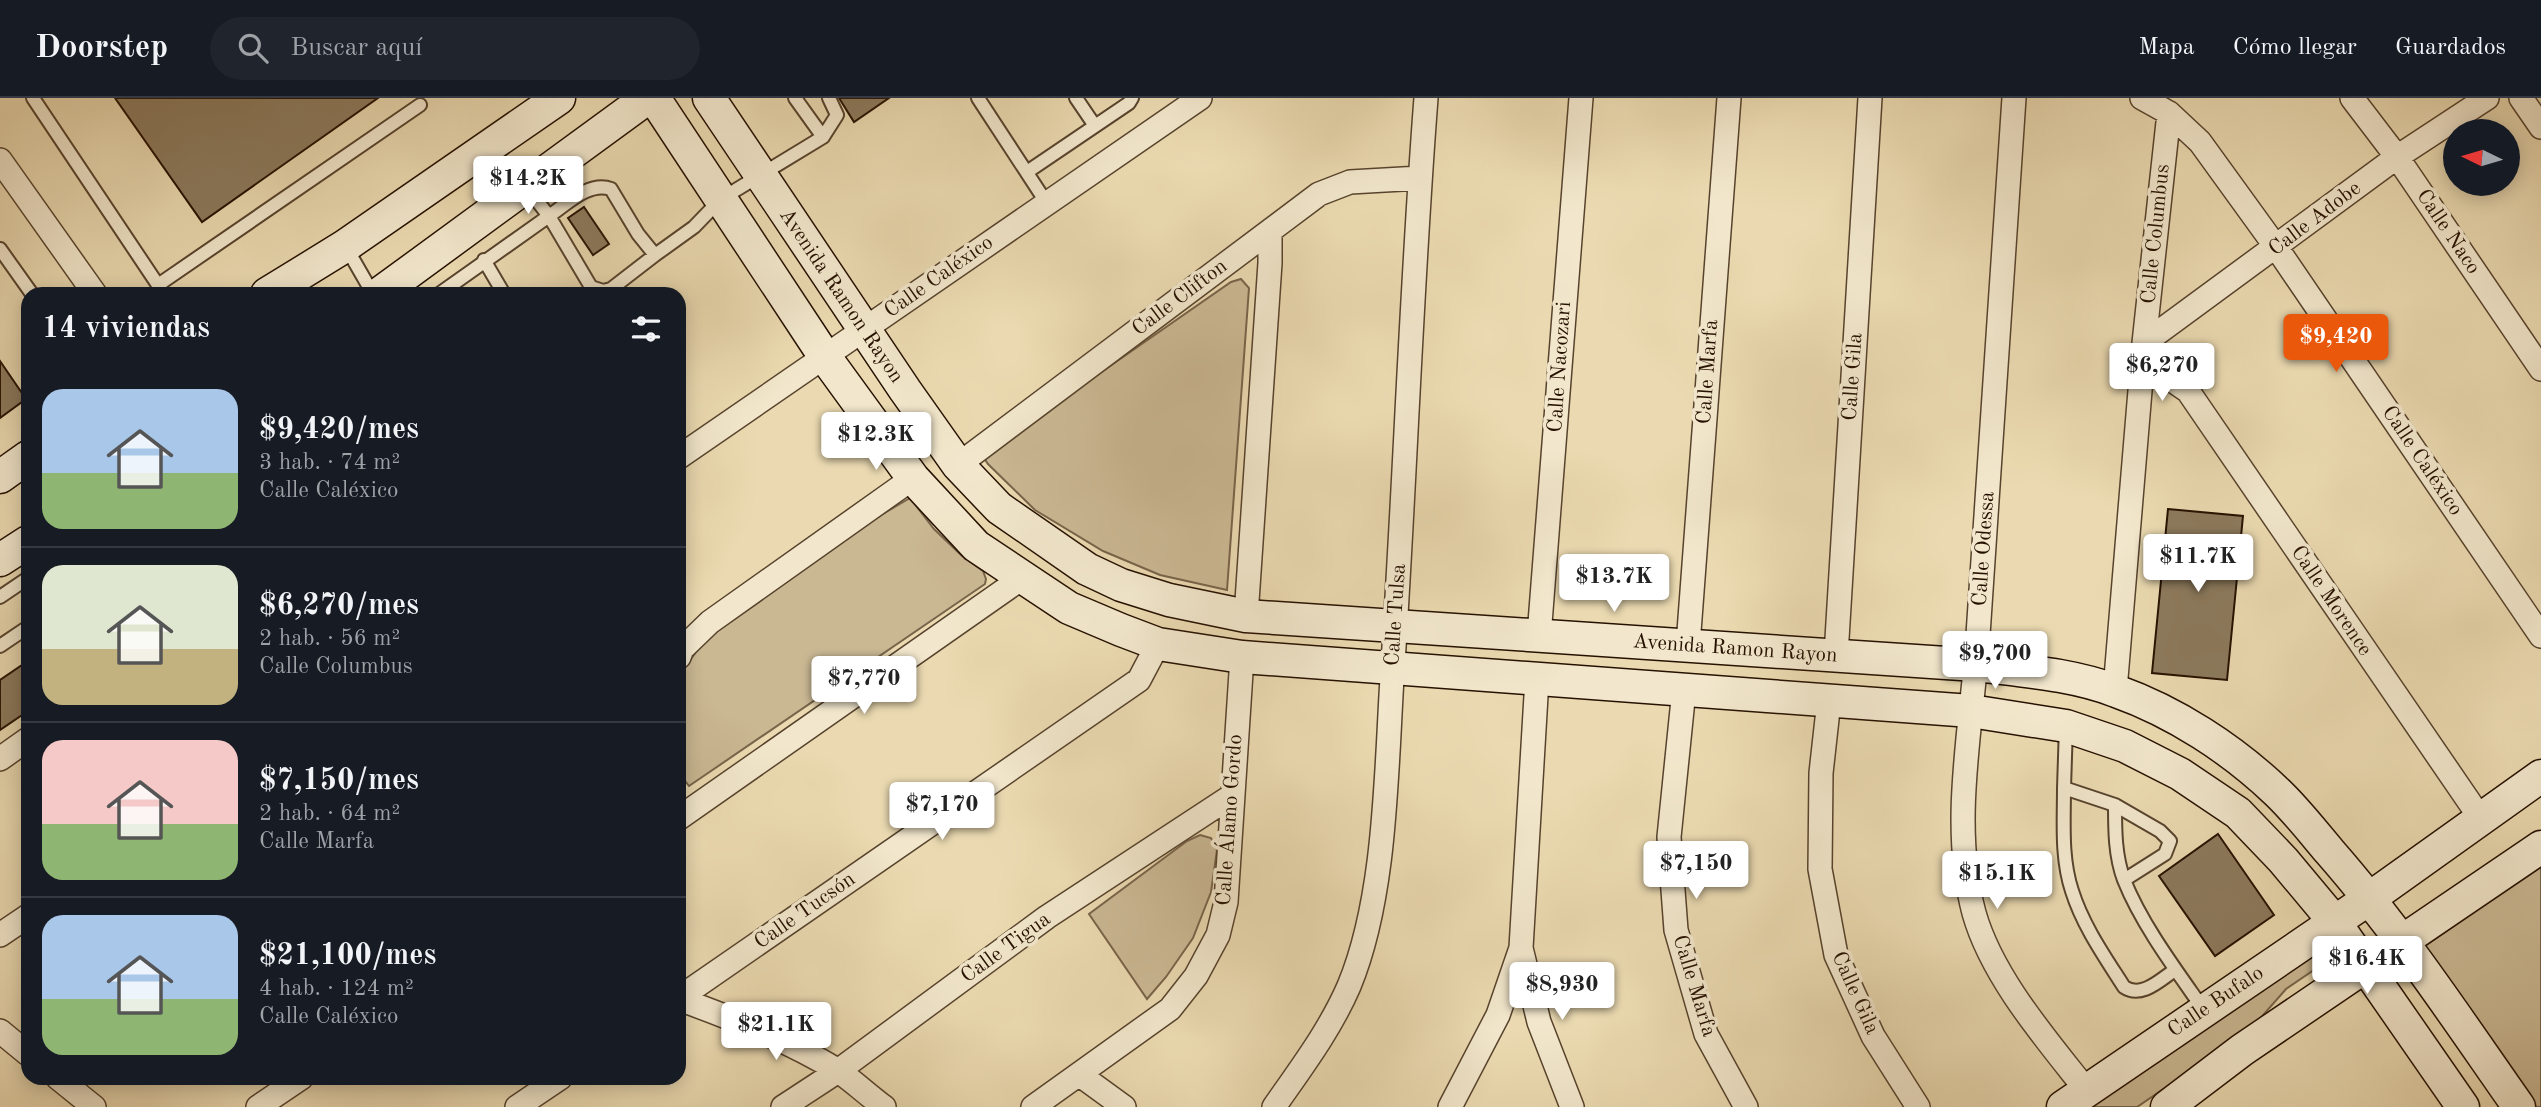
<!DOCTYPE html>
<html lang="es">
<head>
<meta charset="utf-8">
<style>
	:root { --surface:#171b24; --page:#20242c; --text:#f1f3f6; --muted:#9ea1a6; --line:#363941; --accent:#ea580c }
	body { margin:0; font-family:"Old Standard TT",serif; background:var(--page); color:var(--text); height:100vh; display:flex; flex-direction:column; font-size:26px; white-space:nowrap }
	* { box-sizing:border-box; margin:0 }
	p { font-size:23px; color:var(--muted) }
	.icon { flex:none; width:38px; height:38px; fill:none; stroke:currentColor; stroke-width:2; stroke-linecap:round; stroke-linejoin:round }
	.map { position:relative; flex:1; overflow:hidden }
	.panel { position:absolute; left:21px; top:189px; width:665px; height:798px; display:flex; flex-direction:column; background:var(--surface); border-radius:21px; box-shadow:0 4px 18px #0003 }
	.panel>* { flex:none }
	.needle { width:46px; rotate:275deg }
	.controls { position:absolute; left:2443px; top:21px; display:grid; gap:14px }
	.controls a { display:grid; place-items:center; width:77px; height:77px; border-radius:50%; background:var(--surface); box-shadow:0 4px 18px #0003; font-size:35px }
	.price { position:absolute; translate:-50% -60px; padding:0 16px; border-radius:7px; background:#fff; color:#222; font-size:23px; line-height:46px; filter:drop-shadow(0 2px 4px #0008) }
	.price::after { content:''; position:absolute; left:50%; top:42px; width:21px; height:16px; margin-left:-10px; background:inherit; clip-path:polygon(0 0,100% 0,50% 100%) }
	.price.selected { background:var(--accent); color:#fff }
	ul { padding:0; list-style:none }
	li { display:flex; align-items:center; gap:21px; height:175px; padding:0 21px }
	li+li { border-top:2px solid var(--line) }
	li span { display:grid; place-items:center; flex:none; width:196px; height:140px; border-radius:21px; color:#555 }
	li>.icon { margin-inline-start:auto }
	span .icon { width:84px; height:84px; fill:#fffc; stroke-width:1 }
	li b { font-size:30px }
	h2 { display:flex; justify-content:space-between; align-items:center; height:84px; padding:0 21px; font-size:30px }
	header { display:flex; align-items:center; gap:42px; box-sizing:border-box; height:98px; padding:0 35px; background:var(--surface); border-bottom:2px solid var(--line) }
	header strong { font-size:33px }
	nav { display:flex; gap:38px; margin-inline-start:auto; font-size:24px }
	.search { width:490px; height:63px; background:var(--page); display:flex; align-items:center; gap:18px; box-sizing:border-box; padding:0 24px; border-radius:38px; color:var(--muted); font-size:26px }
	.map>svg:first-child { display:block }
</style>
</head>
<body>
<header>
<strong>Doorstep</strong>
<div class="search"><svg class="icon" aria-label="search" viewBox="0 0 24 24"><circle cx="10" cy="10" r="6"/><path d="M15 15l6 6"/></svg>Buscar aquí</div>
<nav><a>Mapa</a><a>Cómo llegar</a><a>Guardados</a></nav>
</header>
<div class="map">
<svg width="2541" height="1009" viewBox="0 0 2541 1009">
	<rect width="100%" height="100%" fill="#ebdab1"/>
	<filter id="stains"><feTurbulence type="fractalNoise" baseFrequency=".00286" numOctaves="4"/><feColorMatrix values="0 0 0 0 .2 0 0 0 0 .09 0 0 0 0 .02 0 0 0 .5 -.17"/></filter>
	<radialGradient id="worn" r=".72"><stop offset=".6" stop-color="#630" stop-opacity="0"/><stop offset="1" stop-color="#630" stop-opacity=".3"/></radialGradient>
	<!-- green -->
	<path fill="#cab893" stroke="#78644a" stroke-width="2" d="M1241 181 1249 190 1227 492 1160 477 1103 453 1035 412 988 366 982 357 1231 184Z
		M910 400 934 431 961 457 983 473 986 481 985 486 689 688 679 675V585L685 569 705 542 869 424Z
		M1200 737 1211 740 1217 752 1211 794 1193 840 1166 879 1147 901 1089 816 1187 743Z
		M2541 767V1009H2533L2425 848Z
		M2326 846 2333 859 2286 891 2250 932 2137 1009H2088Z"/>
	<!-- building -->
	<path fill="#8c7a5d" stroke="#261101" stroke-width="2" d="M115 0H378L202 124Z
		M839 0H889L854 24Z
		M584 109 609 146 593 157 568 120Z
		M0 263 26 301 0 320Z
		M2168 411 2243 418 2227 582 2152 575Z
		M28 563V613L0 632V582Z
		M2218 736 2274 817 2215 858 2159 778Z"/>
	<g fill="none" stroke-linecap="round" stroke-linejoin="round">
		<defs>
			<path id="lane" d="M33 0 164 196
				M978 0 1046 104
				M1076 0 1095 28
				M823 39 837 17 829 0
				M1027 74 1129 5 1132 0
				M346 149 373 196
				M0 151 32 196
				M655 157 611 191 603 193 591 189 549 118C567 106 589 83 611 91L638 136 655 157 694 129 721 101 823 39 795 0
				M484 162 504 196
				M158 187 420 7
				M439 196 549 118 527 90
				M0 499 28 480
				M0 548 28 529
				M2066 628 2064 690 2115 707C2115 732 2115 758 2124 782 2142 827 2176 872 2204 912
				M2064 690C2064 724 2061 760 2072 793 2083 828 2105 859 2124 889 2142 901 2161 881 2175 872
				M2115 707 2160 733 2170 743 2165 756 2124 782"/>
			<path id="street" d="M2014 0C2002 179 1990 358 1978 537 1972 629 1950 725 1974 815 1992 879 2046 941 2087 993
				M2142 0 2169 15 2200 44 2276 149 2541 538
				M2352 0 2397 59 2541 271
				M2521 0 2541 29
				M0 62 95 196
				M2144 245 2397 59 2487 0
				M2143 268 2175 284 2188 293 2481 721
				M679 359 1200 0
				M958 367 1319 96 1350 84 1420 80
				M1246 518 1270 165V133
				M1539 538 1581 0
				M1688 547 1729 0
				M1836 557 1870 0
				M679 559 682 551 710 524 913 380
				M1684 592 1669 739 1676 832 1706 936 1746 1009
				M2115 592 2144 245 2169 15
				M1829 603 1821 675 1820 771 1836 857 1873 938 1918 1009
				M0 661 28 641
				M679 720 1022 480
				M0 837 28 818
				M1521 850 1539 924 1572 1009
				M679 900 1139 582 1158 546
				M679 901C734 921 787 942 837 972 853 983 868 997 884 1009
				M0 933 28 956
				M1080 977 1124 1009
				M58 980 94 1009
				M258 1009 301 980
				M517 1009 560 980
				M783 1009 838 973 1047 819 1233 697
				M1033 1009 1170 911 1196 878 1218 837 1226 804 1242 559
				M1274 1009C1301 970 1330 932 1349 888 1386 799 1386 676 1392 580 1405 387 1411 193 1426 0
				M1450 1009 1498 917 1521 850 1537 581"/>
			<path id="secondary" d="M654 0 825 259 913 380 976 448 1069 510 1121 532 1158 546 1242 559 1971 613 2066 628 2125 648 2180 676 2238 715 2283 762 2334 823 2463 1009
				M709 0 905 292 958 367 999 410 1087 471 1121 487 1169 502 1246 518 1976 567C2022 573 2072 576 2116 593 2175 614 2232 651 2277 694 2296 712 2313 734 2330 754 2400 834 2458 922 2519 1009
				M267 196 345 148 559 0
				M379 196 647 0
				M0 379 28 359
				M0 462 28 444
				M2063 1009 2370 800 2541 678
				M2167 1009 2242 952 2541 749"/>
		</defs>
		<!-- lane casing -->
		<use href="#lane" stroke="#57432d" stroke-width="16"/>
		<!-- street casing -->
		<use href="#street" stroke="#57432d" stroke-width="26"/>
		<!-- secondary casing -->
		<use href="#secondary" stroke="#261101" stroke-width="35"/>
		<!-- lane -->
		<use href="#lane" stroke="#f2e7cc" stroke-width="12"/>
		<!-- street -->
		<use href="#street" stroke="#f2e7cc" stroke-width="23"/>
		<!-- secondary -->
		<use href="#secondary" stroke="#f2e7cc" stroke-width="32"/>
	</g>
	<g text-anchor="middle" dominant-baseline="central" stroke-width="7" stroke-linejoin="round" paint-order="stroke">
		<!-- street labels -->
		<g font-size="21" fill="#261101" stroke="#f2e7cc">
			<text transform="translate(2315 121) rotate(-37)">Calle Adobe</text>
			<text transform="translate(2448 134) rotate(56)">Calle Naco</text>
			<text transform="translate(2156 136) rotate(-84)">Calle Columbus</text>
			<text transform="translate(939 179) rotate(-35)">Calle Caléxico</text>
			<text transform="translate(841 198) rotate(56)">Avenida Ramon Rayon</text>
			<text transform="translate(1180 200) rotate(-37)">Calle Clifton</text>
			<text transform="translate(1560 269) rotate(-86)">Calle Nacozari</text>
			<text transform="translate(1708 274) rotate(-86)">Calle Marfa</text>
			<text transform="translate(1853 279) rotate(-86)">Calle Gila</text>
			<text transform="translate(2422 363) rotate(56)">Calle Caléxico</text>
			<text transform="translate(1984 451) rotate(-86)">Calle Odessa</text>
			<text transform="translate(2331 503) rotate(56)">Calle Morence</text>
			<text transform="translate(1396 517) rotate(-86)">Calle Tulsa</text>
			<text transform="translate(1735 551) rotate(4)">Avenida Ramon Rayon</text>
			<text transform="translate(1230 722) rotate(-86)">Calle Álamo Gordo</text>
			<text transform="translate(805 813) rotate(-35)">Calle Tucsón</text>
			<text transform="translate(1006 850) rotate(-36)">Calle Tigua</text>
			<text transform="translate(1694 888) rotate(73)">Calle Marfa</text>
			<text transform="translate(1855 895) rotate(66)">Calle Gila</text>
			<text transform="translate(2216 904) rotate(-34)">Calle Bufalo</text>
		</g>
	</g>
	<rect width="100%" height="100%" filter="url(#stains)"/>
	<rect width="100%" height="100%" fill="url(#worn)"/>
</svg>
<div class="controls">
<a><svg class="needle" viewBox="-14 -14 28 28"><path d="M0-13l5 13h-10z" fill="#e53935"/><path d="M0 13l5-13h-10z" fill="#9ea1a6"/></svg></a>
</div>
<b class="price" style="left:528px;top:118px">$14.2K</b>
<b class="price selected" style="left:2336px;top:276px">$9,420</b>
<b class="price" style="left:2162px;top:305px">$6,270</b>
<b class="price" style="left:876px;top:374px">$12.3K</b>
<b class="price" style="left:2198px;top:496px">$11.7K</b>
<b class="price" style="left:1614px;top:516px">$13.7K</b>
<b class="price" style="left:1995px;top:593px">$9,700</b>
<b class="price" style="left:864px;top:618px">$7,770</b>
<b class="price" style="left:942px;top:744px">$7,170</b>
<b class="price" style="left:1696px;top:803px">$7,150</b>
<b class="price" style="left:1997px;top:813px">$15.1K</b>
<b class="price" style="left:2367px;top:898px">$16.4K</b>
<b class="price" style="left:1562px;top:924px">$8,930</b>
<b class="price" style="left:776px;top:964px">$21.1K</b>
<section class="panel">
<h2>14 viviendas<svg class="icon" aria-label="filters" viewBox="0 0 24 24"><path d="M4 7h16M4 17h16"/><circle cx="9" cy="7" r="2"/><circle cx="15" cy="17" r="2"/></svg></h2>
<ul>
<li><span style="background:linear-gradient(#a9c7e8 60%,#8fb573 0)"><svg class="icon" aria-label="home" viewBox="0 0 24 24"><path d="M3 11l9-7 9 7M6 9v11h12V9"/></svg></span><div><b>$9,420/mes</b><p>3 hab. · 74 m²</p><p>Calle Caléxico</p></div></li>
<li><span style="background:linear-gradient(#dfe7d0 60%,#c2b280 0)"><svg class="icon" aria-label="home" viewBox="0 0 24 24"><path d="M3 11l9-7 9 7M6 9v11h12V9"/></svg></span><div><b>$6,270/mes</b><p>2 hab. · 56 m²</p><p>Calle Columbus</p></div></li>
<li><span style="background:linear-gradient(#f6c9c9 60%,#8fb573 0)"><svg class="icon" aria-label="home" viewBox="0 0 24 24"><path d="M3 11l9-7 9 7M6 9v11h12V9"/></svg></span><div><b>$7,150/mes</b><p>2 hab. · 64 m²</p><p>Calle Marfa</p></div></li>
<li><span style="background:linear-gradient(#a9c7e8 60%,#8fb573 0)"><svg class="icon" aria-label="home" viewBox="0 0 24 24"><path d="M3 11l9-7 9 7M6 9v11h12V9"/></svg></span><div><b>$21,100/mes</b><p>4 hab. · 124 m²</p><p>Calle Caléxico</p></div></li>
</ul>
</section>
</div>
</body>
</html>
